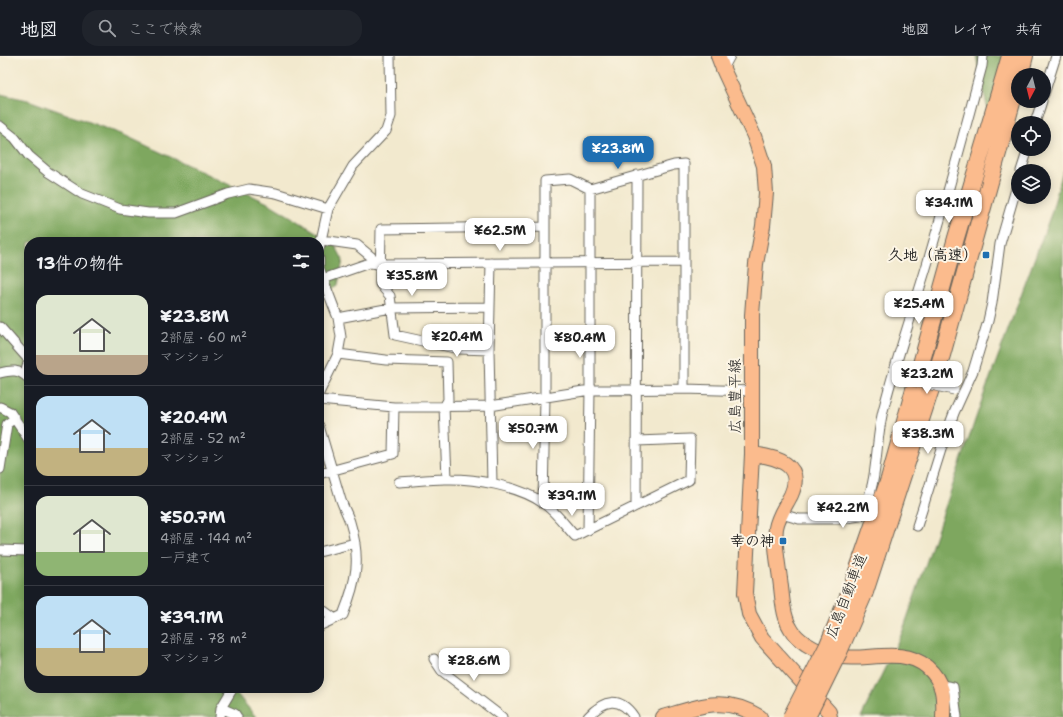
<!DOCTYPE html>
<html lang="ja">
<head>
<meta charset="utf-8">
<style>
	:root { --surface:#171b24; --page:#20242c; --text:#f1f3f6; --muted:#9ea1a6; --line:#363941; --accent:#1f6fb2 }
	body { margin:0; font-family:"Shantell Sans","Klee One",sans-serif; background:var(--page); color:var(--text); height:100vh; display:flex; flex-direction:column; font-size:15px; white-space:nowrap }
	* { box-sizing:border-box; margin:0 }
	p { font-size:13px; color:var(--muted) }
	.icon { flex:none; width:22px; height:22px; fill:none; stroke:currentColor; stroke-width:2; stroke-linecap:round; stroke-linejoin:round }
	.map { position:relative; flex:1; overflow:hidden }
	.details { position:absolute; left:24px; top:181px; width:300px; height:456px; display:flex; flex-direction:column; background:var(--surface); border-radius:16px; box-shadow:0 2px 10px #0003 }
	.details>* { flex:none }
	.needle { width:26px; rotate:187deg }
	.fabs { position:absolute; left:1011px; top:12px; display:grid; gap:8px }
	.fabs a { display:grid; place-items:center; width:40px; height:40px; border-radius:50%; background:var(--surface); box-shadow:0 2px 10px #0003; font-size:20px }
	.price { position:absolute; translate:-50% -34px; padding:0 9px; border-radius:8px; background:#fff; color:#222; font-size:13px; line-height:26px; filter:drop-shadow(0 1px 2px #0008) }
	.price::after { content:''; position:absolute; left:50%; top:24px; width:12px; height:9px; margin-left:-6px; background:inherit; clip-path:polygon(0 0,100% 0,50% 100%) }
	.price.selected { background:var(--accent); color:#fff }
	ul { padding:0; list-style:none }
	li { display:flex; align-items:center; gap:12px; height:100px; padding:0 12px }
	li+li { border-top:1px solid var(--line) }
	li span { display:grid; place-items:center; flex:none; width:112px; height:80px; border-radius:12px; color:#555 }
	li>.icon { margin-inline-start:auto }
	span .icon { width:48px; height:48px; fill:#fffc; stroke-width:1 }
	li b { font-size:17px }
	h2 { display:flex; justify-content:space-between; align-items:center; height:48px; padding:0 12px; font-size:17px }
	header { display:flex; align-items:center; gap:24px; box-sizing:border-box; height:56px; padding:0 20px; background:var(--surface); border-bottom:1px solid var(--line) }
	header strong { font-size:19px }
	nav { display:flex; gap:22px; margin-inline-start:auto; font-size:14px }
	.search { width:280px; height:36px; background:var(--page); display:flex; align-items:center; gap:10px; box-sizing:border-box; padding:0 14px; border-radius:16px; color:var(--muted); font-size:15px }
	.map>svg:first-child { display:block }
</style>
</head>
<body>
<header>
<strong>地図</strong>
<div class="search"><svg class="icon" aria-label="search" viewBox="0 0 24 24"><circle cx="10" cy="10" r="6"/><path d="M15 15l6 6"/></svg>ここで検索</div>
<nav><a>地図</a><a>レイヤ</a><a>共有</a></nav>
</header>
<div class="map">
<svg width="1063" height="661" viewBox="0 0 1063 661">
	<rect width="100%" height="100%" fill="#fcf5e5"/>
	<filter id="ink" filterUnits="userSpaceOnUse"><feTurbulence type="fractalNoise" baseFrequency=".025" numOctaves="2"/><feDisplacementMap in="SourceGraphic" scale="8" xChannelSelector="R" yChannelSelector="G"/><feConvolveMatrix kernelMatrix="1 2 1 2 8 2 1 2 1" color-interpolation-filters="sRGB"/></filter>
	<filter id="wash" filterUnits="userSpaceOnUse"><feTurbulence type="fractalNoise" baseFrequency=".012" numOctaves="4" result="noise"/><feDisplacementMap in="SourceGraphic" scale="16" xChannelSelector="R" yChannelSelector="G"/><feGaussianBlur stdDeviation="0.9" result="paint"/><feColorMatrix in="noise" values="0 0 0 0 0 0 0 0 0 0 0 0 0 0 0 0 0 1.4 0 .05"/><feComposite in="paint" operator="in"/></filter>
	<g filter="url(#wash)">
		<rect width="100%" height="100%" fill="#f2e9ce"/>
		<!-- forest -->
		<path fill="#7ea75f" stroke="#4d623e" d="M976 0H1004L989 59Z
			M0 38 28 44 124 79 270 148 334 187 343 204 338 229 319 243V186H29V632H232L256 661H0Z
			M1063 115V661H861L902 577 983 341 1051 158Z"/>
	</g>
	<g filter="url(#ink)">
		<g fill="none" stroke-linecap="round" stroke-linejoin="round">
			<defs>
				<path id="street" d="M723 13 730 0
					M1044 38 1056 0
					M1035 67 1042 45
					M0 70 15 82 29 100 48 116 82 138 120 153 148 157H176L228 138 249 133 276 137 328 153
					M1021 115 1028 93
					M322 184 357 189 380 208 684 206
					M319 193 328 153 353 110 386 75 391 60 390 0
					M319 203V211L323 223 338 262 341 281 338 298 319 337
					M491 207 489 294 492 427
					M323 223 369 207 380 208
					M338 262 391 252 490 251
					M0 271 29 304 25 318
					M489 294 459 293 395 279 390 240 380 228 381 173 545 171
					M338 298 386 304 447 306 448 344 444 351 447 422
					M0 317C11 314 19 313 28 322
					M319 344 394 351 490 350 590 334 684 333 753 335
					M0 351 10 356 29 384
					M319 370C326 393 333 417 340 441 342 449 347 457 350 466 361 502 357 524 343 559L319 570
					M0 413 7 368 15 362
					M319 418 393 398 394 351
					M399 426C415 425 430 423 445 423 474 422 519 430 543 447 555 455 565 469 575 480L689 424 690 383 637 385
					M543 447 545 341V125L570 123 590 133 674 109 684 108V333
					M636 450 637 119
					M781 458 799 463H840L860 460C880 428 874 386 884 351 896 304 912 258 926 212 946 145 964 77 982 10L983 0
					M917 470 944 384 954 357 973 315 988 265 992 247 1000 188 1018 126
					M588 474 590 334V133
					M0 494 29 495
					M319 496 355 487
					M319 554 324 555 335 563
					M434 603 442 615 502 661
					M941 629 953 631 957 661
					M221 652 235 658 237 661
					M220 661 221 652 233 632
					M588 661C604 643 620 640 634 661"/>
				<path id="primary" d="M718 0 723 13 754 80 764 110 766 137 763 170 756 208 752 259V398L745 537 749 558 762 582 829 656 830 661
					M752 398C776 401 805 408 791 439 786 449 778 460 776 472 774 488 778 506 780 523 782 536 782 550 786 562 787 566 789 570 791 573 794 579 800 584 806 588 814 593 824 598 833 600 864 607 901 589 927 611 944 626 944 641 943 661
					M663 661C700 650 724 639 760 661"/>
				<path id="highway" d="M1020 19 1025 0
					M851 533 889 423 956 182 1010 0
					M865 536 942 299 1018 25"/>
			</defs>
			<!-- street casing -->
			<use href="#street" stroke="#67645a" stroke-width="11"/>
			<!-- primary casing -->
			<use href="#primary" stroke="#67645a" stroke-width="16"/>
			<!-- highway casing -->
			<use href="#highway" stroke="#67645a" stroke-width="18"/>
			<!-- street -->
			<use href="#street" stroke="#fff" stroke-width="9"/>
			<!-- primary -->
			<use href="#primary" stroke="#fbbb8d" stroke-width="14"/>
			<!-- highway -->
			<use href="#highway" stroke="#fbbb8d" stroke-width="16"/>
			<defs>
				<path id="street-bridge" d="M904 323 954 334"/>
				<path id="highway-bridge" d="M791 661 827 591 851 533
					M807 661 839 596 865 536"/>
			</defs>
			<!-- street-bridge casing -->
			<use href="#street-bridge" stroke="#67645a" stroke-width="11" stroke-linecap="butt"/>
			<!-- highway-bridge casing -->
			<use href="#highway-bridge" stroke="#67645a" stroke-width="18" stroke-linecap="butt"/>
			<!-- street-bridge -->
			<use href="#street-bridge" stroke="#fff" stroke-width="9"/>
			<!-- highway-bridge -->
			<use href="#highway-bridge" stroke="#fbbb8d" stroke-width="16"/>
		</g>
	</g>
	<!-- markers -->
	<g fill="#1f6fb2" stroke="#fcf5e5" stroke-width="1.5">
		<rect x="982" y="195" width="8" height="8" rx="2"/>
		<rect x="779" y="481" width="8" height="8" rx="2"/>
	</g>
	<g text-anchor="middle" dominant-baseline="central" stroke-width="4" stroke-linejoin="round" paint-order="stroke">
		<!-- poi labels -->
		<g font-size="15" font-weight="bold" fill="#1c1c1c" stroke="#fcf5e5" text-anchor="end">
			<text x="978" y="199">久地（高速）</text>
			<text x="775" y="485">幸の神</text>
		</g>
		<!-- street labels -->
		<g font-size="15" fill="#1c1c1c" stroke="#fcf5e5">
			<text transform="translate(735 340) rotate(-90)">広島豊平線</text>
			<text transform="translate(846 540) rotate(-69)">広島自動車道</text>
		</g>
	</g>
</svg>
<div class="fabs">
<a><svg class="needle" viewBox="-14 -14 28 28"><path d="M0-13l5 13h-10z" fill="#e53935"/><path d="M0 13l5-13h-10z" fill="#9ea1a6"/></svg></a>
<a><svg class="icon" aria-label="locate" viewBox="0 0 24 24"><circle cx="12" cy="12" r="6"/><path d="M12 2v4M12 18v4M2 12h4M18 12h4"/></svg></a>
<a><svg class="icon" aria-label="layers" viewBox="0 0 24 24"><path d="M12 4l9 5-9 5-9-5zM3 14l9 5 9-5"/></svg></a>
</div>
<b class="price selected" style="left:618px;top:114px">¥23.8M</b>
<b class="price" style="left:949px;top:168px">¥34.1M</b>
<b class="price" style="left:500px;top:196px">¥62.5M</b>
<b class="price" style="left:412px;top:241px">¥35.8M</b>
<b class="price" style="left:919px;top:269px">¥25.4M</b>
<b class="price" style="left:457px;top:302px">¥20.4M</b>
<b class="price" style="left:580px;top:303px">¥80.4M</b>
<b class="price" style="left:927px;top:339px">¥23.2M</b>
<b class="price" style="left:533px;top:394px">¥50.7M</b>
<b class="price" style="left:928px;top:399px">¥38.3M</b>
<b class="price" style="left:572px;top:461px">¥39.1M</b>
<b class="price" style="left:843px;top:473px">¥42.2M</b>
<b class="price" style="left:474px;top:626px">¥28.6M</b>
<section class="details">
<h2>13件の物件<svg class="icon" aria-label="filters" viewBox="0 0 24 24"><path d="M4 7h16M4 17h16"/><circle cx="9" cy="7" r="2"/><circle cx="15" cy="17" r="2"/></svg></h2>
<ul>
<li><span style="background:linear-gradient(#dfe7d0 75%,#b9a48a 0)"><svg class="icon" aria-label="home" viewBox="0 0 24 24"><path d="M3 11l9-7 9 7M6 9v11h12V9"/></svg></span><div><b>¥23.8M</b><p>2部屋 · 60 m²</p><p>マンション</p></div></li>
<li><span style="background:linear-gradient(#bfe0f5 65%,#c2b280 0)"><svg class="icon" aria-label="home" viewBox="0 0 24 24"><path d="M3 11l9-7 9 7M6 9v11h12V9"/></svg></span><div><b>¥20.4M</b><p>2部屋 · 52 m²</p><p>マンション</p></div></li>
<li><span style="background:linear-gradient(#dfe7d0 70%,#8fb573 0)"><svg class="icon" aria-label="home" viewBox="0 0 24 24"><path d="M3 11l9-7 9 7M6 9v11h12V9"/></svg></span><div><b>¥50.7M</b><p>4部屋 · 144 m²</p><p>一戸建て</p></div></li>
<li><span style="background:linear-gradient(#bfe0f5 65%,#c2b280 0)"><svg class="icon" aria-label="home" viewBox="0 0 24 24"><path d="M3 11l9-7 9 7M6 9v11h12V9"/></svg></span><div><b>¥39.1M</b><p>2部屋 · 78 m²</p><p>マンション</p></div></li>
</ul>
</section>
</div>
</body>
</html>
